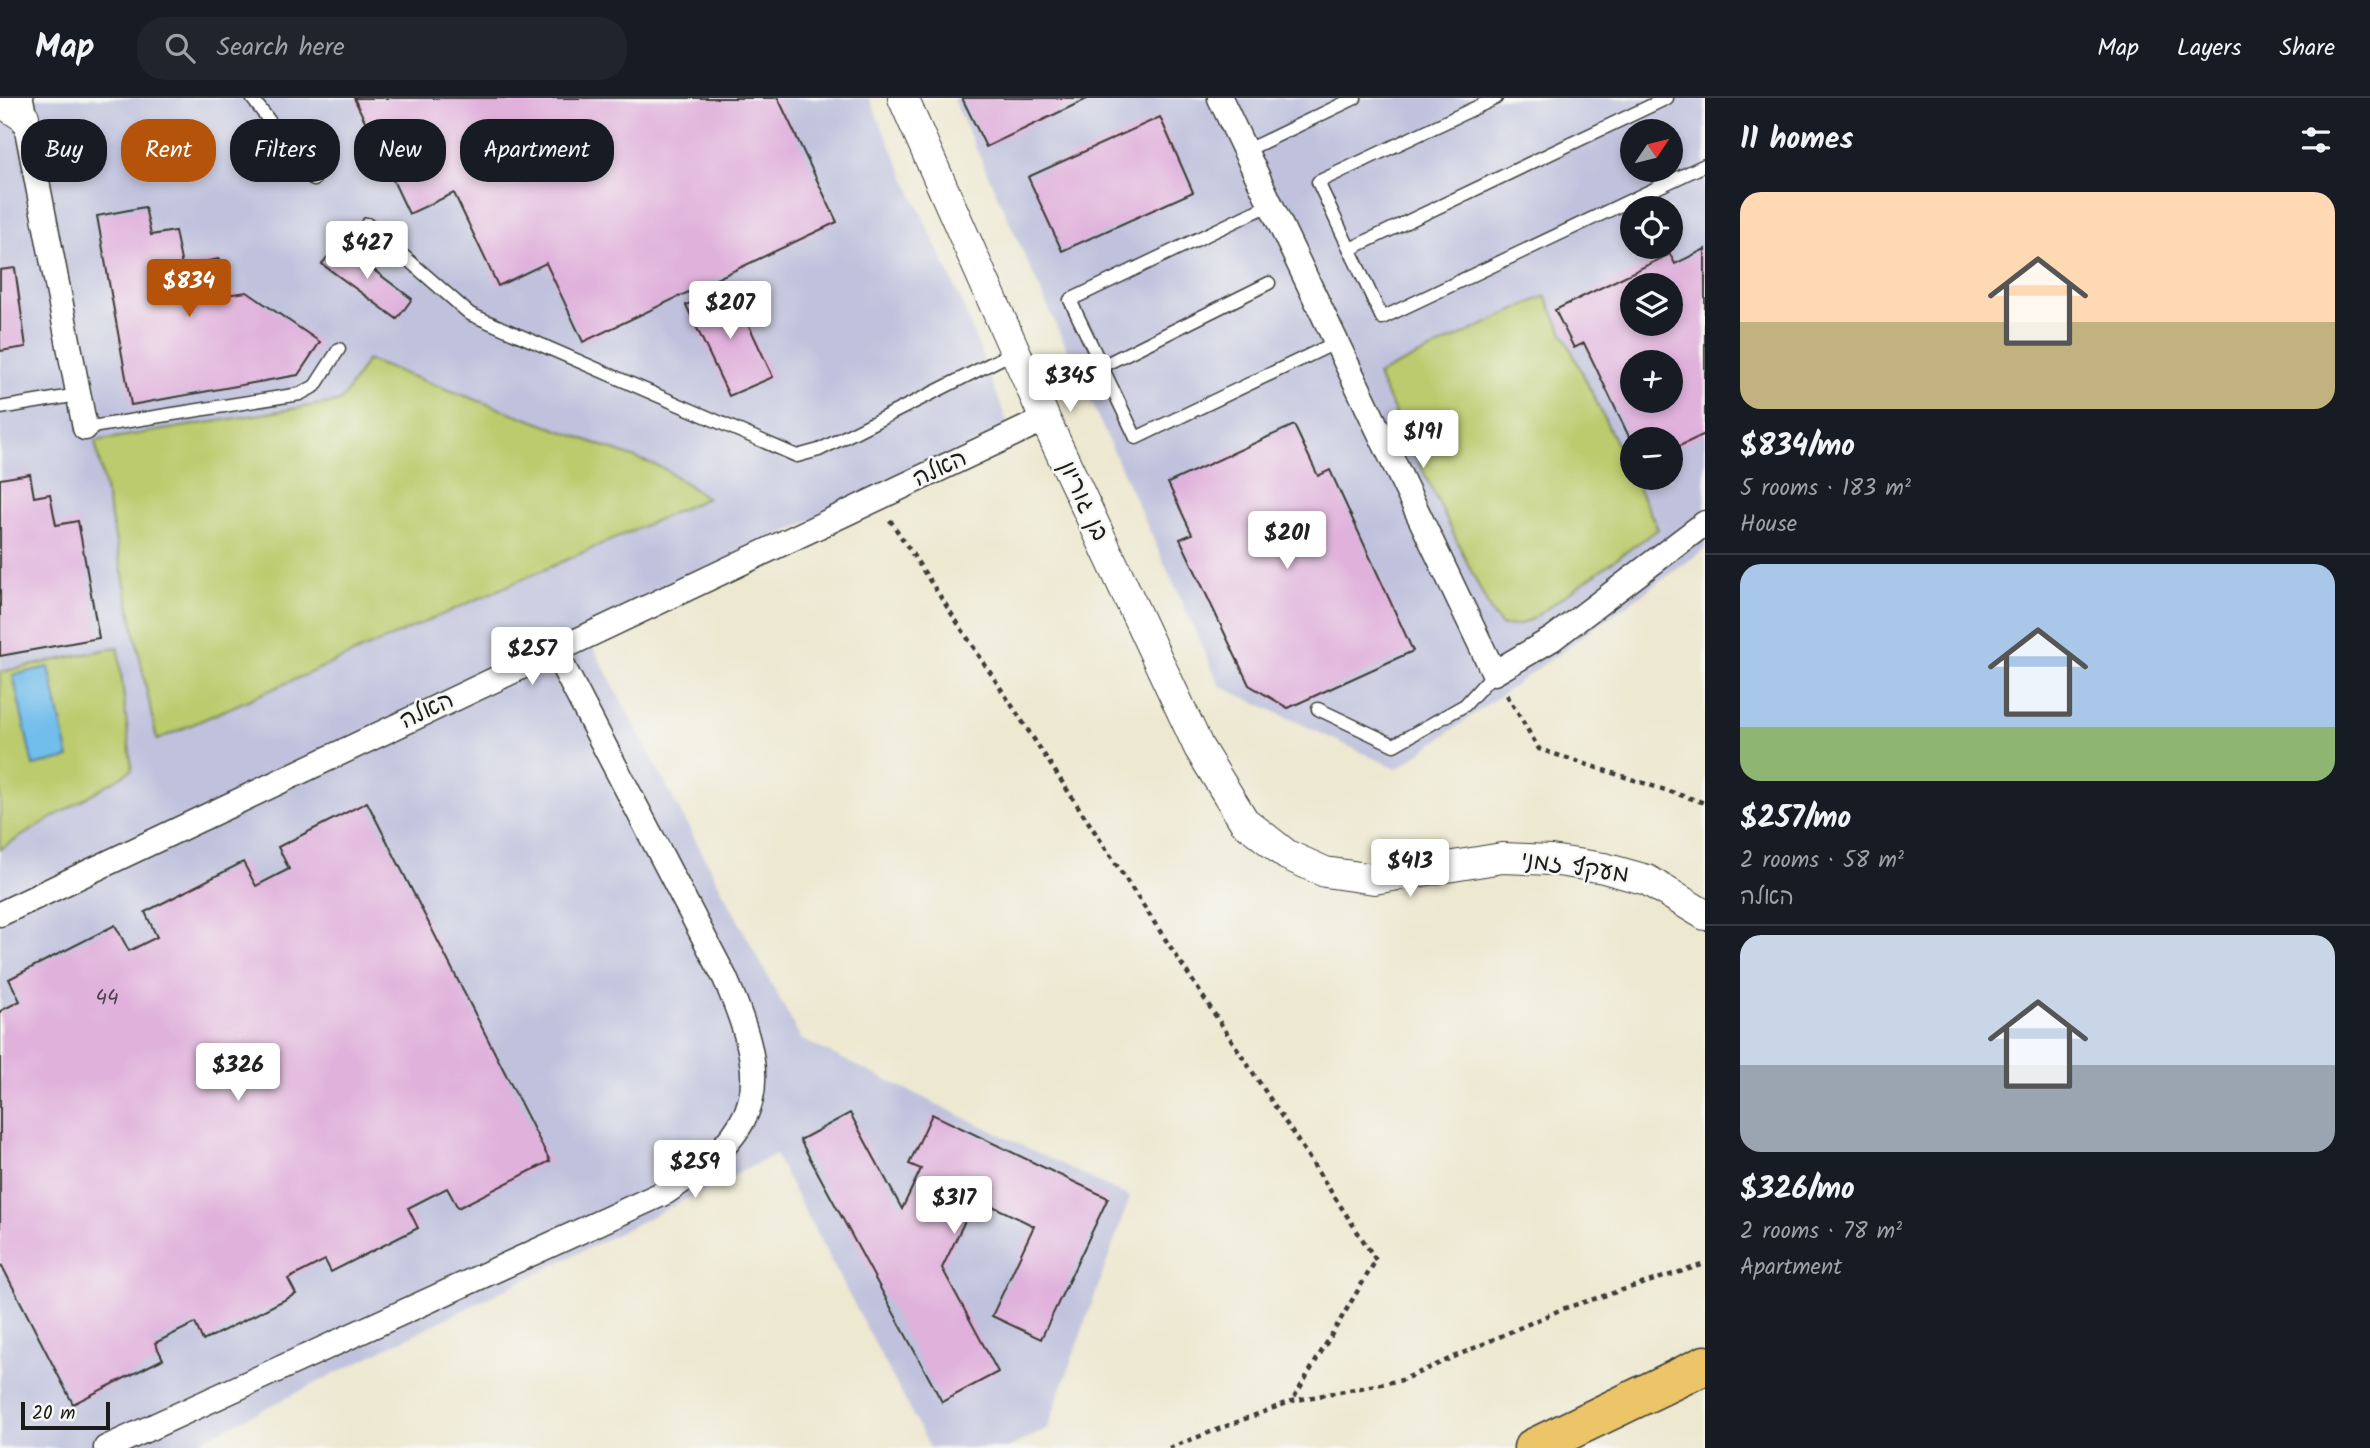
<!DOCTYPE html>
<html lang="en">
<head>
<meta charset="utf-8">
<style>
	:root { --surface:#171b24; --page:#20242c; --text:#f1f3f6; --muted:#9ea1a6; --line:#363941; --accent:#b45309 }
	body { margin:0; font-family:Kalam,"Playpen Sans Hebrew",sans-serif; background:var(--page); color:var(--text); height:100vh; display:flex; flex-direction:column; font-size:26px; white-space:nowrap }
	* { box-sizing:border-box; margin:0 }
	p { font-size:23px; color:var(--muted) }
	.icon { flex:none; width:38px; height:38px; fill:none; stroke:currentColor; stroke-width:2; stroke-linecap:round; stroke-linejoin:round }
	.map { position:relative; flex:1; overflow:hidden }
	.details { display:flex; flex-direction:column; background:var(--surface); width:665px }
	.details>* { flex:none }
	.banner { position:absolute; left:21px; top:21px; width:665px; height:63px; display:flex; gap:14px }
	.needle { width:46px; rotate:55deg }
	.tools { position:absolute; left:1620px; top:21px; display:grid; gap:14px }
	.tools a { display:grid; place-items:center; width:63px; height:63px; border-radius:50%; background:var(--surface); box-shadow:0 4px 10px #0003; font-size:35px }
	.scale { position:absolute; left:21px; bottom:18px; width:89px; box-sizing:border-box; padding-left:7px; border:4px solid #1c1c1c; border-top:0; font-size:19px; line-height:24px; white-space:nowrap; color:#1c1c1c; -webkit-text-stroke:5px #f6f6f2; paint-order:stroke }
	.price { position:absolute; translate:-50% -60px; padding:0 16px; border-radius:7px; background:#fff; color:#222; font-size:23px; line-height:46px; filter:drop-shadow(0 2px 4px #0008) }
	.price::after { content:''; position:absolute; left:50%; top:42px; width:21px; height:16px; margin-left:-10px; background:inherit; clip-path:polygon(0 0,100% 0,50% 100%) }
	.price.current { background:var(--accent); color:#fff }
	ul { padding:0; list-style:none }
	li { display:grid; align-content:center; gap:14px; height:371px; padding:0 35px }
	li+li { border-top:2px solid var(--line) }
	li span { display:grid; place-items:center; height:217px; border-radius:21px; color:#555 }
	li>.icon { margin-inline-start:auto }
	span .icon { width:126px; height:126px; fill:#fffc; stroke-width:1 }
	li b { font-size:30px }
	h2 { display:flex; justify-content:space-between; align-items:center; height:84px; padding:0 35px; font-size:30px }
	.chip { padding:0 24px; border-radius:28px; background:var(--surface); box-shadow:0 4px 10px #0003; font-size:24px; line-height:63px }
	.chip.current { background:var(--accent); color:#fff }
	header { display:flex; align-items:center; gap:42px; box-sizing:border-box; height:98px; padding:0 35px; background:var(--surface); border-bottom:2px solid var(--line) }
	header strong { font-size:33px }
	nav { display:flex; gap:38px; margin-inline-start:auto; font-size:24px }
	.search { width:490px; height:63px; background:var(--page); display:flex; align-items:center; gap:18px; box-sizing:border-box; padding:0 24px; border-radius:28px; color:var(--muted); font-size:26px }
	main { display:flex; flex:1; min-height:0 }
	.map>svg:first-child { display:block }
</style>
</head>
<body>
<header>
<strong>Map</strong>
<div class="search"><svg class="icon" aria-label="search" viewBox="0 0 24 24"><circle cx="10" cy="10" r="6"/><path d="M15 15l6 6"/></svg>Search here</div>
<nav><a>Map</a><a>Layers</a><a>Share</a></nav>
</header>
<main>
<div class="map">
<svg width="1705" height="1350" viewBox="0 0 1705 1350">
	<rect width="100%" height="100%" fill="#f6f6f2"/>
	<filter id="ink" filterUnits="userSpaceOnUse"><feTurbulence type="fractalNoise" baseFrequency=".0143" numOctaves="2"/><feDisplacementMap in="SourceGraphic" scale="14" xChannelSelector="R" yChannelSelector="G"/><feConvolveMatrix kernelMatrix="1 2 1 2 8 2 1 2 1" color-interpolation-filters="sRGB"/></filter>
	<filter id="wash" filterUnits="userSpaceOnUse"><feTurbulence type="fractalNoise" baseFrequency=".00686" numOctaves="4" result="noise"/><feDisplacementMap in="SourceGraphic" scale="28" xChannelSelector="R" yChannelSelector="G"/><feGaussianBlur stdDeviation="1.57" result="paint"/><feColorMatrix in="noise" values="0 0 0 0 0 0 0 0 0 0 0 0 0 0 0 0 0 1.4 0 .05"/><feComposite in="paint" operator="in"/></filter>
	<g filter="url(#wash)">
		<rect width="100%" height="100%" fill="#ede8d0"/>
		<!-- industrial -->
		<path fill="#c0c2dd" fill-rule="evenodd" d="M0 0H869L960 200 1009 329 583 530 801 941 1130 1099 1047 1331 1007 1350H930L775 1057 186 1350H0Z
			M953 0H1705V451L1397 671 1220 588ZM1633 33H1671V72H1633ZM1633 110H1671V149H1633ZM1633 187H1671V226H1633ZM1633 264H1671V303H1633ZM1633 341H1671V380H1633Z"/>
		<!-- green -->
		<path fill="#bccb6d" stroke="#6c7444" stroke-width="2" d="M1545 198 1658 431 1532 521 1518 527 1502 528 1492 516 1377 277Z
			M367 262 663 370 707 400 157 642 95 343 341 303Z
			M118 549 132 672 0 751V574Z"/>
		<!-- water -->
		<path fill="#71bdeb" stroke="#466c84" stroke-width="2" d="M49 569 69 660 33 668 13 577Z"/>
		<g id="blocks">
			<!-- building -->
			<path fill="#e0b1db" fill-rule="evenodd" d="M354 0H778L837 124 583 244 546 165 498 188 454 95 409 116Z
				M962 0H1089L986 49Z
				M1160 19 1193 94 1062 153 1028 79Z
				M145 109 151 137 175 133 182 168 219 161 226 197 247 194 320 244 298 277 131 307 97 118Z
				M338 145 412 201 397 221 322 166Z
				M1705 151V336L1671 352V341H1633V347L1584 245 1574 250 1555 212 1670 156 1675 166ZM1633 187H1671V226H1633ZM1633 264H1671V303H1633Z
				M15 170 26 249 0 253V172Z
				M730 187 773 279 729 298 686 207Z
				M1294 327 1318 378 1330 372 1413 553 1288 610 1249 587 1180 441 1192 436 1168 385Z
				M30 376 34 399 50 396 56 427 78 423 99 540 0 558V381Z
				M367 704 550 1063 458 1110 447 1090 408 1110 418 1130 331 1174 325 1162 288 1181 296 1196 203 1243 195 1225 155 1245 163 1261 73 1306 2 1168 0 1170V913L20 903 9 881 115 827 129 853 157 839 145 814 243 764 256 788 289 771 278 749Z
				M850 1015 902 1111 921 1071 909 1066 932 1016 1108 1100 1041 1241 992 1218 1034 1128 976 1100 942 1170 998 1274 942 1304 800 1042Z"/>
		</g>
	</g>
	<g filter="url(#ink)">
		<use href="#blocks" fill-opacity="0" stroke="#3b3b37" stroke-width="2"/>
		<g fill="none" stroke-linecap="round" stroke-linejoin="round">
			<defs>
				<path id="service" d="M252 0 314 82
					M1496 0 1318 84 1382 220 1705 67
					M1245 53 1355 0
					M1271 106 1070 202 1136 340 1337 244
					M367 126 470 216 797 358 819 352 1014 254
					M1350 151 1667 0
					M1102 268 1269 185
					M0 310 78 297
					M85 330 300 296 315 288 339 251
					M1318 611 1394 647 1465 607 1494 575"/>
				<path id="minor" d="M1220 0 1494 575 1552 541 1705 425
					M21 1 85 330
					M0 816 1045 321
					M106 1350 666 1094C767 1028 771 986 725 880L555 553"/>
				<path id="tertiary" d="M903 0 1045 321 1199 650 1244 723 1287 757 1325 774 1374 781 1502 760 1551 762 1604 770 1647 782 1705 817
					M0 3 24 19"/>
				<path id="trunk" d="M1533 1350 1705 1267"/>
			</defs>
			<!-- service casing -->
			<use href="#service" stroke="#3b3b37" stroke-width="15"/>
			<!-- minor casing -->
			<use href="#minor" stroke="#3b3b37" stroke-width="27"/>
			<!-- tertiary casing -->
			<use href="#tertiary" stroke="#3b3b37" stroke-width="32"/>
			<!-- trunk casing -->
			<use href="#trunk" stroke="#3b3b37" stroke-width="41"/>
			<!-- path -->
			<path stroke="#3b3b37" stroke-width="4.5" stroke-dasharray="5 5" stroke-linecap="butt" d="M890 422 1376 1162 1292 1303
				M1507 597 1539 651 1705 705
				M1169 1350 1292 1303 1402 1282 1562 1211 1705 1166"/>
			<!-- service -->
			<use href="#service" stroke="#fff" stroke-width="12"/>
			<!-- minor -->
			<use href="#minor" stroke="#fff" stroke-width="24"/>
			<!-- tertiary -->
			<use href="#tertiary" stroke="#fff" stroke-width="30"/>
			<!-- trunk -->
			<use href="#trunk" stroke="#edc569" stroke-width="38"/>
		</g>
	</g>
	<g text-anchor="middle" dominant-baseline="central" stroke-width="5" stroke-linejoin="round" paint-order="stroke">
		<!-- number labels -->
		<g font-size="21" fill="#4d414c">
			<text x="107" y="900">44</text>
		</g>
		<!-- street labels -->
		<g font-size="24" fill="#1c1c1c" stroke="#f6f6f2">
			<text transform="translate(940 371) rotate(-25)">האלה</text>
			<text transform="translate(1083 403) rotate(65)">בן גוריון</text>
			<text transform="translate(427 613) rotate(-25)">האלה</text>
			<text transform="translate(1575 770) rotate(8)">מעקף זמני</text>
		</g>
	</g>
</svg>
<div class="tools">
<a><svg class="needle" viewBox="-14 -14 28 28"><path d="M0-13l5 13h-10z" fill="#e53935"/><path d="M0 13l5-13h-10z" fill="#9ea1a6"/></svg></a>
<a><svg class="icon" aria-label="locate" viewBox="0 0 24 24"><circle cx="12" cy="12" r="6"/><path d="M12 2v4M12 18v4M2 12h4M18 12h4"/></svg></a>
<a><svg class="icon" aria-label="layers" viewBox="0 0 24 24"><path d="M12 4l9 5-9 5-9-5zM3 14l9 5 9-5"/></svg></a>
<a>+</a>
<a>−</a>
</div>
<div class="scale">20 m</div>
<b class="price" style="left:367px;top:183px">$427</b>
<b class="price current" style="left:189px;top:221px">$834</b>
<b class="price" style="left:730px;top:243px">$207</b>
<b class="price" style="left:1070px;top:316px">$345</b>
<b class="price" style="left:1423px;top:372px">$191</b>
<b class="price" style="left:1287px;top:473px">$201</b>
<b class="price" style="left:532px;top:589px">$257</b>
<b class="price" style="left:1410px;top:801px">$413</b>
<b class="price" style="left:238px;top:1005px">$326</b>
<b class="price" style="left:695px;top:1102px">$259</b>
<b class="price" style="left:954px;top:1138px">$317</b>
<div class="banner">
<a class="chip">Buy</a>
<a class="chip current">Rent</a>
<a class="chip">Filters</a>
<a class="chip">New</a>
<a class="chip">Apartment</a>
</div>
</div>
<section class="details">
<h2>11 homes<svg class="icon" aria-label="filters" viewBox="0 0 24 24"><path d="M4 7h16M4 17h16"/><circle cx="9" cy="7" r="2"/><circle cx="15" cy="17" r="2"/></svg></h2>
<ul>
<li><span style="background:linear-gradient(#ffd9b3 60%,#c2b280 0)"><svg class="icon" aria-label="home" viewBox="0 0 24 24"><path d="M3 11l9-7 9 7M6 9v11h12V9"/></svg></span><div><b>$834/mo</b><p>5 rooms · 183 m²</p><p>House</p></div></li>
<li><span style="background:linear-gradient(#a9c7e8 75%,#8fb573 0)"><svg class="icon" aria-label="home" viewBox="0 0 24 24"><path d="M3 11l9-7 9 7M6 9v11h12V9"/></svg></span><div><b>$257/mo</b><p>2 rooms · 58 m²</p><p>האלה</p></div></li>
<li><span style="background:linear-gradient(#c9d6e8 60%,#9aa5b1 0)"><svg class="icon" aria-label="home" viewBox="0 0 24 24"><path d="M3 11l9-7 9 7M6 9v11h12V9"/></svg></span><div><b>$326/mo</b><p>2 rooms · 78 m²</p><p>Apartment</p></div></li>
</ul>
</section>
</main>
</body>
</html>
